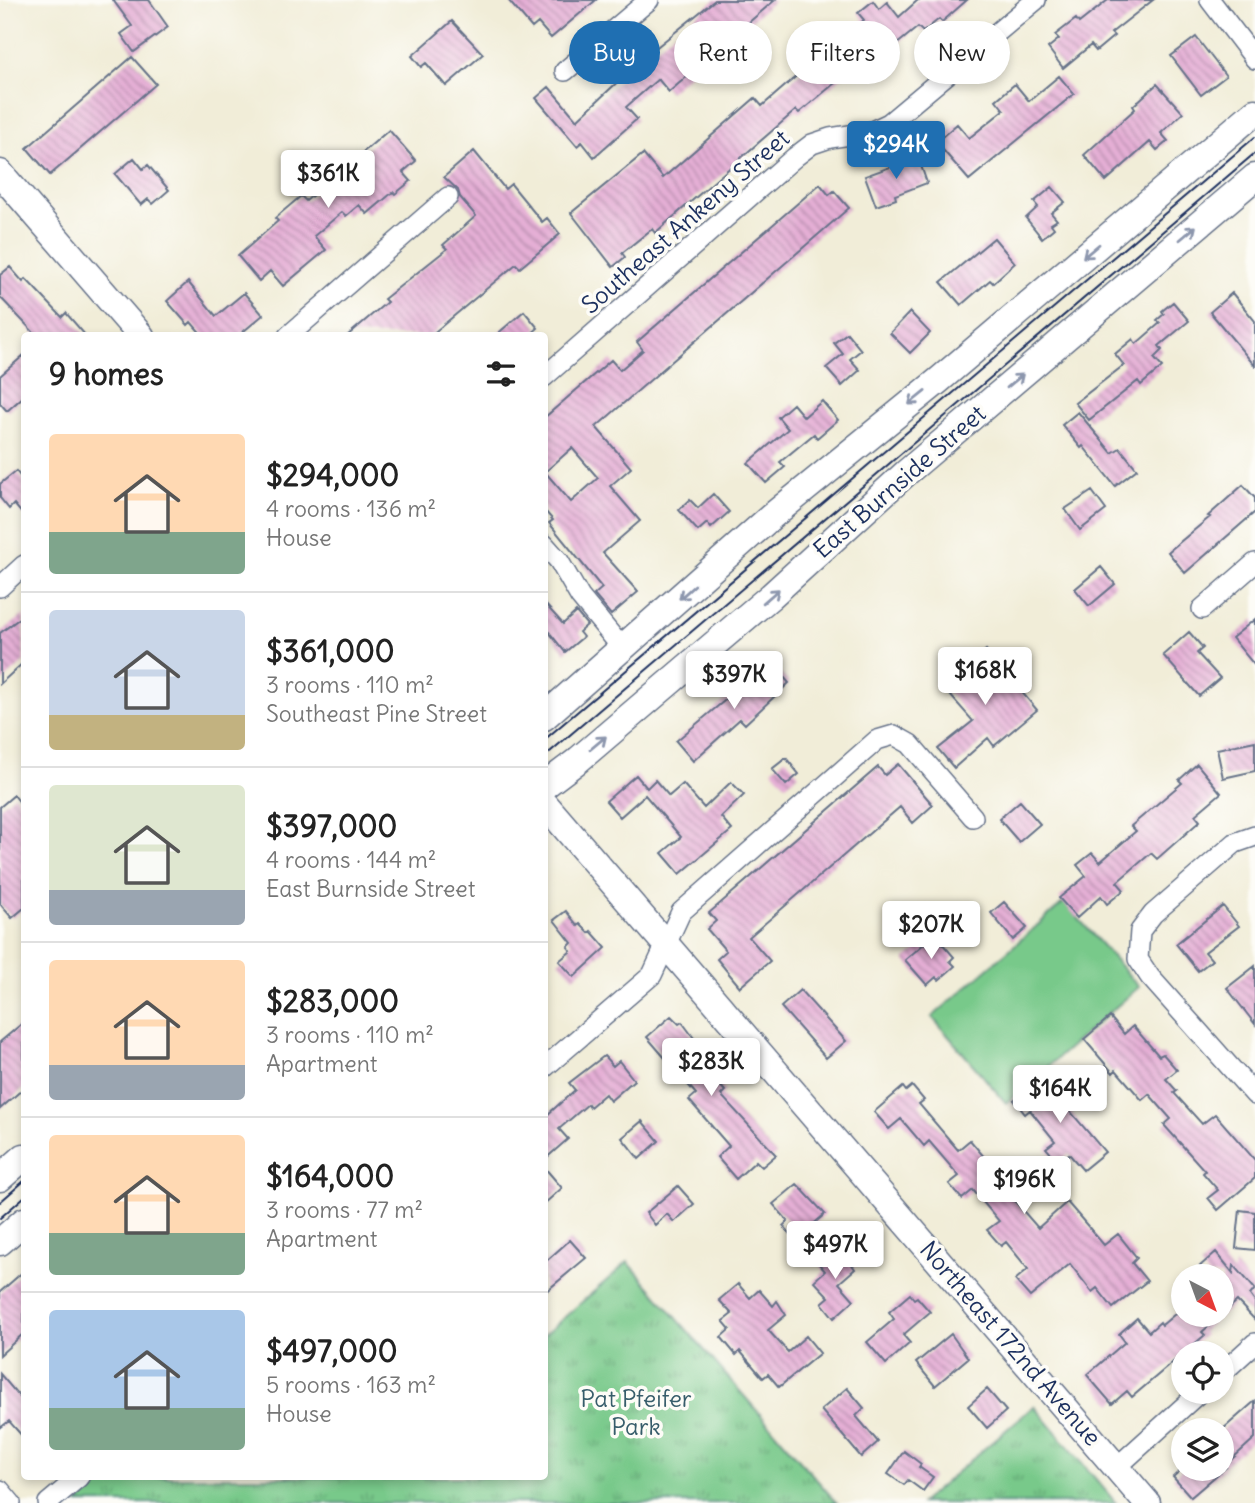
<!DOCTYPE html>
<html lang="en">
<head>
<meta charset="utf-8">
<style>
	:root { --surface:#fff; --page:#f2f2f2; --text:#222; --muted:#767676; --line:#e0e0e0; --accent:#1f6fb2 }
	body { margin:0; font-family:Delius,sans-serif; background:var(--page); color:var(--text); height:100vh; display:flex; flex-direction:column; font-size:26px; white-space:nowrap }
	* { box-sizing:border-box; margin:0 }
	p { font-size:23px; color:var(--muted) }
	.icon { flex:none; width:38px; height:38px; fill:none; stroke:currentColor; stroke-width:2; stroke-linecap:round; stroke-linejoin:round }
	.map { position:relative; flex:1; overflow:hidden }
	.details { position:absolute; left:21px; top:332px; width:527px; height:1148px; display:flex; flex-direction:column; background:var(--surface); border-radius:7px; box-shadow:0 4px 10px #0003 }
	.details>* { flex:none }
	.guide { position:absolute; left:569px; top:21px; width:581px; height:63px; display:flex; gap:14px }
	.needle { width:46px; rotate:139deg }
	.fabs { position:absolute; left:1171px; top:1264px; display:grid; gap:14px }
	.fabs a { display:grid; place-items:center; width:63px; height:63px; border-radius:50%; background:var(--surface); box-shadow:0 4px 10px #0003; font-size:35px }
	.price { position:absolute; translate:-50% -60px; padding:0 16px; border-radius:7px; background:#fff; color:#222; font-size:23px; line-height:46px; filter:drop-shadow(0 2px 4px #0008) }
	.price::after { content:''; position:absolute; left:50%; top:42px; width:21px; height:16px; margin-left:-10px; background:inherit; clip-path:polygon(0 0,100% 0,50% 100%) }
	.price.selected { background:var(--accent); color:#fff }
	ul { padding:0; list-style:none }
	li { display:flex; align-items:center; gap:21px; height:175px; padding:0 28px }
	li+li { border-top:2px solid var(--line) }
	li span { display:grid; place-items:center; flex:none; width:196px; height:140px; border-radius:7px; color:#555 }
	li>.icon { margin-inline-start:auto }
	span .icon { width:84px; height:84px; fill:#fffc; stroke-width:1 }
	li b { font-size:30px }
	h2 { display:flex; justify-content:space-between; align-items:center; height:84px; padding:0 28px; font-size:30px }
	.tag { padding:0 24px; border-radius:32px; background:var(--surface); box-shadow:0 4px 10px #0003; font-size:24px; line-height:63px }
	.tag.selected { background:var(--accent); color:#fff }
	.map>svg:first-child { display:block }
</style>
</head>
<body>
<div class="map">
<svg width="1255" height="1503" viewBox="0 0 1255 1503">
	<defs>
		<pattern id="park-tufts" width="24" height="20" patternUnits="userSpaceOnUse" patternTransform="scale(1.75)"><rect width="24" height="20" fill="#78c98a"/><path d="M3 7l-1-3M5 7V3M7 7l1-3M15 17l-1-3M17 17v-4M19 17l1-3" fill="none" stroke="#62a474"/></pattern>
		<pattern id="building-back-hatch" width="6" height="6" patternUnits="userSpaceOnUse" patternTransform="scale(1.75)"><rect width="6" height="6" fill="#e5afd5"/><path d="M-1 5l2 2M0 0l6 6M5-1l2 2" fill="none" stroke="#b98fb0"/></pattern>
	</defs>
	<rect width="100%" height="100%" fill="#fdfcf7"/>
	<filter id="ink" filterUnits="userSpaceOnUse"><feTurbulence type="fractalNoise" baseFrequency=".0143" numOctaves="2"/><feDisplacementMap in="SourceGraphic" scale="14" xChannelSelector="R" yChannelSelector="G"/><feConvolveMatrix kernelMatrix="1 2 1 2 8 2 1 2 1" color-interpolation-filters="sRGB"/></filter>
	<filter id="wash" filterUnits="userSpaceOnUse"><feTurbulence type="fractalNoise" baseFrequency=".00686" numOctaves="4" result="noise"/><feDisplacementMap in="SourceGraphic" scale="28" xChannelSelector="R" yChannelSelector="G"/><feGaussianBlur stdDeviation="1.57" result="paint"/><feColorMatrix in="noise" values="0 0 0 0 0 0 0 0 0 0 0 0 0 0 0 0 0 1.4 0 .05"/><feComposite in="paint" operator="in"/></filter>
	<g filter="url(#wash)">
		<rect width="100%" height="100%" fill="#f1edd8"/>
		<!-- green -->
		<path fill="#78c98a" stroke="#4a7c74" stroke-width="2" d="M1064 902 1139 987 1006 1103 932 1017Z"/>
		<!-- park -->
		<path fill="url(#park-tufts)" stroke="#4a7c74" stroke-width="2" d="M628 1262 837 1503H78L108 1477H544V1335Z
			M1034 1406 1116 1503H921Z"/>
		<g id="blocks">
			<!-- building -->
			<path fill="url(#building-back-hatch)" fill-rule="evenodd" d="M113 0H149L168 27 134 52 121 34 132 26Z
				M508 0H596L551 38 538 23 532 28Z
				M715 0H775L741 29 736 23 709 46 714 53 669 92 658 79 626 107 637 119 594 157 582 142 577 146 536 98 549 87 577 120 642 59Z
				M918 0H967L942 22 939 19 923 32 918 27 896 45 889 38 799 113 796 110 655 233 652 229 622 253 625 257 613 267 571 213 643 154 663 178 755 98 762 106 822 54 813 43 826 32 836 44 864 20 858 13 873 1 879 9 887 2 899 17Z
				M1108 0H1153L1111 33 1114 36 1096 51 1091 45 1063 68 1048 48 1059 39 1055 35 1076 19 1079 23Z
				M452 21 483 54 446 86 426 63 421 67 412 56Z
				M1196 37 1226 76 1201 95 1171 56Z
				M132 57 156 84 50 175 27 148Z
				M1059 76 1074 94 969 180 936 142 957 124 969 138 1004 110 996 100 1015 84 1029 101Z
				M1157 84 1183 113 1161 133 1168 141 1157 150 1150 142 1106 181 1084 155 1135 109 1133 106Z
				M389 130 416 161 403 172 411 181 395 194 393 192 367 214 359 205 346 216 342 212 314 236 326 250 283 286 270 271 259 281 238 256 278 221 275 218 301 196 306 201Z
				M474 151 505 189 511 184 542 222 547 218 560 234 520 268 516 264 430 336H347L387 302 384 299 447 249 443 245 476 216 460 197 458 190 444 177Z
				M918 157 927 183 895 195 896 199 876 206 865 176Z
				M134 158 143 169 148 165 169 190 153 204 148 199 141 205 115 174Z
				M820 184 829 195 834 191 849 208 596 427 631 468 610 486 640 521 603 553 638 592 611 615 594 595 602 588 549 523 553 520 544 510V418L611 360 620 370 643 350 637 342ZM572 448 598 478 571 502 545 472Z
				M1052 187 1065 202 1051 213 1057 220 1051 224 1054 228 1042 238 1026 218 1038 207 1034 202Z
				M994 238 1015 263 993 283 990 280 961 305 941 282Z
				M10 267 23 282 26 279 62 317 66 313 86 336H37L0 297V275Z
				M188 282 216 316 244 293 263 315 238 336H203L191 322 188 325 167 301Z
				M1232 293 1255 321V366L1210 312Z
				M1173 302 1189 321 1159 346 1162 350 1154 358 1162 367 1141 385 1138 381 1089 420 1075 403 1124 365 1115 354 1133 339 1136 344 1160 323 1157 320 1164 314 1162 311Z
				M524 311 538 328 529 336H495Z
				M910 312 930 333 910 353 890 333Z
				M847 333 861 350 850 359 860 370 842 386 826 368 843 354 834 343Z
				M24 355V396L7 411 0 403V376Z
				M822 401 838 420 817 438 814 434 780 462 785 467 766 483 748 463 788 429 778 417 793 404 804 417Z
				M1078 412 1112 453 1120 448 1137 469 1115 486 1083 446 1081 448 1062 425Z
				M16 471 24 481V516L14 504 9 509 0 498V484Z
				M1243 485 1255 498V512L1185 573 1168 552 1210 517 1208 516Z
				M1092 491 1106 510 1080 530 1065 509Z
				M713 494 729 512 711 528 707 523 698 531 679 510 690 500 698 508Z
				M1101 567 1115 584 1089 606 1075 589Z
				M544 603 563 624 576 612 587 625 579 632 583 637 565 652 544 626Z
				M24 615V662L0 684V633Z
				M1255 619V666L1232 638Z
				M1189 632 1203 648 1197 653 1220 678 1199 696 1163 655Z
				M986 650 1037 710 994 746 988 738 954 768 938 749 973 721 943 687Z
				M771 662 789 683 745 724 740 719 693 761 676 741Z
				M1255 741V771L1223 778 1217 749Z
				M786 758 799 774 786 785 772 769Z
				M898 764 933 805 913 823 900 807 749 937 770 961 740 987 717 959 726 951 707 929 716 921 709 913 878 767 885 775Z
				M1197 764 1221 793 1195 815 1200 821 1157 859 1151 853 1117 882 1124 890 1107 904 1101 896 1077 918 1059 898 1086 876 1077 865 1092 853 1100 862 1136 831 1131 826 1182 783 1179 780Z
				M636 775 647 788 655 780 669 796 683 784 704 808 731 782 744 795 721 817 732 830 680 874 662 853 681 837 645 795 620 817 606 801Z
				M14 795 24 808V908L12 918 0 904V807Z
				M1020 801 1040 824 1019 842 999 819Z
				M1004 902 1027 928 1013 940 991 913Z
				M1223 906 1239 926 1205 952 1212 960 1198 971 1176 944Z
				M566 911 578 926 580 924 589 933 591 931 606 948 574 977 559 961 571 951 568 947 572 943 554 920Z
				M931 938 937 945 941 942 954 957 950 961 955 966 939 980 936 977 927 985 905 960Z
				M1255 966V1024L1227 988Z
				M800 990 846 1041 826 1058 781 1007Z
				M671 1016 679 1024 682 1022 708 1057 701 1063 725 1091 721 1095 776 1155 762 1167 756 1161 736 1179 717 1157 729 1146 689 1100 696 1094 647 1037Z
				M1110 1017 1124 1034 1133 1026 1159 1056 1163 1054 1177 1070 1166 1079 1177 1091 1174 1093 1202 1124 1215 1114 1255 1160V1178L1218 1210 1208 1198 1218 1190 1203 1173 1205 1171 1164 1125 1171 1119 1149 1094 1142 1100 1116 1070 1113 1073 1084 1039Z
				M24 1022V1088L0 1109V1042Z
				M604 1056 613 1066 619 1061 634 1080 610 1101 605 1094 590 1107 588 1104 559 1129 568 1139 544 1160V1112L547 1115 575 1090 569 1083Z
				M1041 1077 1105 1152 1083 1170 1069 1154 1059 1163 1046 1148 1055 1141 1030 1110 1025 1114 1014 1100Z
				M912 1086 924 1100 919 1104 958 1150 970 1140 995 1170 991 1174 1038 1228 1067 1202 1104 1245 1118 1234 1137 1258 1132 1263 1147 1281 1113 1308 1097 1288 1092 1292 1070 1264 1030 1297 1015 1280 1028 1269 1006 1242 1001 1246 987 1230 999 1221 973 1190 962 1199 949 1184 959 1176 929 1141 924 1146 901 1119 889 1129 874 1112 903 1087 906 1091Z
				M642 1121 659 1141 639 1159 622 1138Z
				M544 1167 562 1188 544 1204Z
				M797 1184 825 1214 795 1240 783 1226 788 1221 773 1204Z
				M678 1186 694 1204 674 1222 667 1214 655 1225 646 1213Z
				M1240 1210 1255 1212V1250L1236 1248Z
				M570 1240 586 1258 544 1293V1263Z
				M839 1246 855 1269 839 1283 854 1300 834 1318 822 1303 829 1297 814 1281 825 1271 819 1264Z
				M1216 1252 1233 1273 1234 1265 1255 1289 1250 1295 1255 1302V1320L1237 1301 1202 1332 1205 1335 1132 1397 1127 1391 1112 1404 1087 1375 1125 1342 1119 1334 1137 1318 1149 1332 1160 1322 1162 1325 1175 1314H1222V1276H1209L1200 1266Z
				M24 1271V1333L0 1355V1292Z
				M738 1284 750 1298 759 1290 773 1306 777 1301 786 1315 768 1330 788 1352 806 1336 820 1353 779 1387 768 1374 763 1378 740 1351 736 1355 721 1337 730 1329 723 1321 732 1314 719 1300Z
				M910 1294 914 1299 917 1297 930 1312 903 1335 910 1343 886 1364 867 1342 894 1319 889 1312Z
				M951 1334 968 1358 935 1386 916 1363Z
				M0 1374 24 1402V1438L9 1421 0 1428Z
				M847 1388 864 1408 856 1416 878 1442 861 1457 821 1410Z
				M987 1389 1006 1411 987 1428 968 1406Z
				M1255 1401V1438L1222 1468V1430Z
				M904 1451 921 1464 919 1467 933 1477 923 1491 908 1480 904 1485 888 1474Z
				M1183 1468H1225L1191 1497 1173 1477Z"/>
		</g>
	</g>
	<g filter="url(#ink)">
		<use href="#blocks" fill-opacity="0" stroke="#667289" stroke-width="2"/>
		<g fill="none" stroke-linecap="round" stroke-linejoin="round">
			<defs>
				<path id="street" d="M1210 0 1255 59
					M565 71 649 0
					M288 336 448 197
					M544 377 795 157 812 144 830 138 870 132 889 123 1036 0
					M544 544 559 561 580 597 623 649
					M0 587 24 565
					M1202 609 1255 563
					M1255 836 1235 843 1153 914 1140 931 1138 959 1150 977 1255 1095
					M544 1068 652 975 681 912 877 740 894 735 910 744 973 817
					M1222 1373 1255 1343
					M1117 1467 1201 1391
					M0 1490 11 1503
					M48 1503 79 1477"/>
				<path id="secondary" d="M0 173 141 336
					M544 717 772 516 938 381 1255 112
					M544 786 577 761 692 663 771 596 906 473 1255 177
					M544 803 1147 1503
					M0 1178 24 1157
					M0 1242 24 1221"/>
			</defs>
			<!-- street casing -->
			<use href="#street" stroke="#667289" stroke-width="22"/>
			<!-- secondary casing -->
			<use href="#secondary" stroke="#667289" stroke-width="29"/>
			<!-- street -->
			<use href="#street" stroke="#fff" stroke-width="19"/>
			<!-- secondary -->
			<use href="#secondary" stroke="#fff" stroke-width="26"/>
			<!-- tram -->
			<path stroke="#1b2f5e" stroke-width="2" d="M544 740 1255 137
				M544 757 1255 153
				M0 1202 24 1181
				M0 1218 24 1197"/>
		</g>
		<!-- one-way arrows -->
		<defs><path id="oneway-shaft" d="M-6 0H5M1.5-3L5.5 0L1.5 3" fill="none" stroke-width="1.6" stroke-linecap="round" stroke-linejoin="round" transform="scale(1.75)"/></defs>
		<g stroke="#8d97ae">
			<use href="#oneway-shaft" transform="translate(1188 233) rotate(-40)"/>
			<use href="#oneway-shaft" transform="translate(1091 251) rotate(140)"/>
			<use href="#oneway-shaft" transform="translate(1015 381) rotate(-40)"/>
			<use href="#oneway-shaft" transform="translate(917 398) rotate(141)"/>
			<use href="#oneway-shaft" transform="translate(687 592) rotate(138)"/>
			<use href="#oneway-shaft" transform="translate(771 596) rotate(-41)"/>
			<use href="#oneway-shaft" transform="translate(598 743) rotate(-40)"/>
		</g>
	</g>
	<g text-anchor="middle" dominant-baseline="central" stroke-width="7" stroke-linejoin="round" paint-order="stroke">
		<!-- street labels -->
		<g font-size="24" fill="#1b2f5e" stroke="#fdfcf7">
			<text transform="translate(685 221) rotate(-41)">Southeast Ankeny Street</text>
			<text transform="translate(899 481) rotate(-41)">East Burnside Street</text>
			<text transform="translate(1011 1343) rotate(49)">Northeast 172nd Avenue</text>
		</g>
		<!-- park labels -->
		<g font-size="24" fill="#375d6b" stroke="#fdfcf7">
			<text x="636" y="1398">Pat Pfeifer<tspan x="636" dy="28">Park</tspan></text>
		</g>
	</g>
</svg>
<div class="fabs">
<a><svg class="needle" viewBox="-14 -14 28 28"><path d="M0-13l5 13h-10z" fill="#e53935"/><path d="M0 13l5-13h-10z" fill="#767676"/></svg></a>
<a><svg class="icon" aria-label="locate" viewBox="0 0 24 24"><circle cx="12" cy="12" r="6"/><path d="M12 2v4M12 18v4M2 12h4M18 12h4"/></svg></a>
<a><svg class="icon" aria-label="layers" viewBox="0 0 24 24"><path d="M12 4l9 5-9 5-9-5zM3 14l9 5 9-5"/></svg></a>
</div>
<b class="price selected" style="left:896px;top:181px">$294K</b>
<b class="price" style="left:328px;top:210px">$361K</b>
<b class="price" style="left:985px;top:707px">$168K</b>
<b class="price" style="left:734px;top:711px">$397K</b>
<b class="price" style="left:931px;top:961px">$207K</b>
<b class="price" style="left:711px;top:1098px">$283K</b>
<b class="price" style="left:1060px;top:1125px">$164K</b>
<b class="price" style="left:1024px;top:1216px">$196K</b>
<b class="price" style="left:835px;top:1281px">$497K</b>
<div class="guide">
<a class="tag selected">Buy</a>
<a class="tag">Rent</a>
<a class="tag">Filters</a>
<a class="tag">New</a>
</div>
<section class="details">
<h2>9 homes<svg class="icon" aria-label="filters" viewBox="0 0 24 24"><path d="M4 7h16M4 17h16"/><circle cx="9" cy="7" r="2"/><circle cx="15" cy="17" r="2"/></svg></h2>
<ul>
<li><span style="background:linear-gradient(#ffd9b3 70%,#7fa58c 0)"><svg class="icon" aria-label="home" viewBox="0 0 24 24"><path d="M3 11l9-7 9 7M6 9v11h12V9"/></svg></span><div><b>$294,000</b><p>4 rooms · 136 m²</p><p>House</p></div></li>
<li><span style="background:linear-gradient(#c9d6e8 75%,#c2b280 0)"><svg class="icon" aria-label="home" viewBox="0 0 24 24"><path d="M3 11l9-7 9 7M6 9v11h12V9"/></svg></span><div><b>$361,000</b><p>3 rooms · 110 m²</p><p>Southeast Pine Street</p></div></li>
<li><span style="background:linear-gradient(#dfe7d0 75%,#9aa5b1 0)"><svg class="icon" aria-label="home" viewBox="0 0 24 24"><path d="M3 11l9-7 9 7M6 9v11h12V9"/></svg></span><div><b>$397,000</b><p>4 rooms · 144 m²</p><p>East Burnside Street</p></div></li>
<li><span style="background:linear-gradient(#ffd9b3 75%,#9aa5b1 0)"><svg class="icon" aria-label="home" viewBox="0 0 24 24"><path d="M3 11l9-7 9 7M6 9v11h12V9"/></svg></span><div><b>$283,000</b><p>3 rooms · 110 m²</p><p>Apartment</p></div></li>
<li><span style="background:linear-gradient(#ffd9b3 70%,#7fa58c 0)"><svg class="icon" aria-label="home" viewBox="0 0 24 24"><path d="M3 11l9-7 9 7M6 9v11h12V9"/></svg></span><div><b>$164,000</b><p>3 rooms · 77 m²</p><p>Apartment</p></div></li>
<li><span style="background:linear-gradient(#a9c7e8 70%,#7fa58c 0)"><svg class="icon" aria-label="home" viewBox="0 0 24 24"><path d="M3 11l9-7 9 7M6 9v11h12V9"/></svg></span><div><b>$497,000</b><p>5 rooms · 163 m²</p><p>House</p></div></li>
</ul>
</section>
</div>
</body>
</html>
